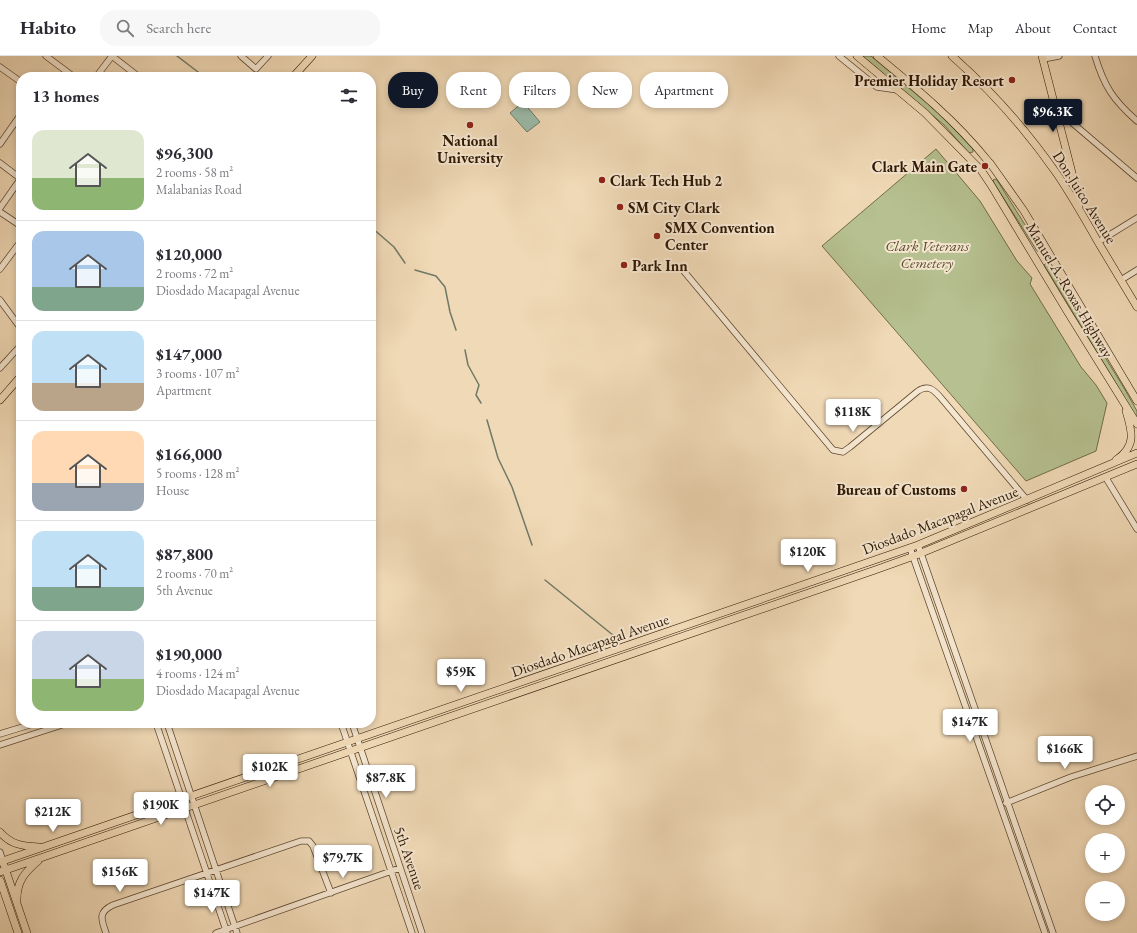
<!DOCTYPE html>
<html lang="en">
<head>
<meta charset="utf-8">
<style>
	:root { --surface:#fff; --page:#f7f7f7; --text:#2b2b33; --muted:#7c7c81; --line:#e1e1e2; --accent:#111827 }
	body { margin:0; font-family:"EB Garamond",serif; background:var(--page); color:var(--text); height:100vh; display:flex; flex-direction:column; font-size:15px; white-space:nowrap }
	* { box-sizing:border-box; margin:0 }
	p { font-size:13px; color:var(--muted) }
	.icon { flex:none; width:22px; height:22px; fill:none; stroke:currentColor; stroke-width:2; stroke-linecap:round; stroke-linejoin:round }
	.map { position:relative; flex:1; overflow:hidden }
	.sheet { position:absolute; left:16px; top:16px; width:360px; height:656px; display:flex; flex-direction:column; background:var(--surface); border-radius:16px; box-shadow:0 2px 6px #0003 }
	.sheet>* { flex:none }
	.guide { position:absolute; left:388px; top:16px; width:380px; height:36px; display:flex; gap:8px }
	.tools { position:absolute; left:1085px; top:729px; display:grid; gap:8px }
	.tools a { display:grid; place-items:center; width:40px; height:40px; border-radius:50%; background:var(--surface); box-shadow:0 2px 6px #0003; font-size:20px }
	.price { position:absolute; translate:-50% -34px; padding:0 9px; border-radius:4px; background:#fff; color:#222; font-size:13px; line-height:26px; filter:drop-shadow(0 1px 2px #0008) }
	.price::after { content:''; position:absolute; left:50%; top:24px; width:12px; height:9px; margin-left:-6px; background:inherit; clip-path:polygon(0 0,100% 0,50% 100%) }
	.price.selected { background:var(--accent); color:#fff }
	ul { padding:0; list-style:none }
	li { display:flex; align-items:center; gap:12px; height:100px; padding:0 16px }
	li+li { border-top:1px solid var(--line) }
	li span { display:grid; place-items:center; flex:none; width:112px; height:80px; border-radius:12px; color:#555 }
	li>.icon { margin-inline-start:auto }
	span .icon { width:48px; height:48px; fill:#fffc; stroke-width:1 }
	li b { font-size:17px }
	h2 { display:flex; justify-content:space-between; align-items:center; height:48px; padding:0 16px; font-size:17px }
	.chip { padding:0 14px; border-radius:16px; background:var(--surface); box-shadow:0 2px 6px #0003; font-size:14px; line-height:36px }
	.chip.selected { background:var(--accent); color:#fff }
	header { display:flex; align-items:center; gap:24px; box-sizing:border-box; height:56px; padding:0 20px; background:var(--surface); border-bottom:1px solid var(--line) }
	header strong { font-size:19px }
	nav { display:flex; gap:22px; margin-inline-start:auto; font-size:14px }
	.search { width:280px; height:36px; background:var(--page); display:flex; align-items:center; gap:10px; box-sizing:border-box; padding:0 14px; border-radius:16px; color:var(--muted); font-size:15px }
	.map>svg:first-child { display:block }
</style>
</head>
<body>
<header>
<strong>Habito</strong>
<div class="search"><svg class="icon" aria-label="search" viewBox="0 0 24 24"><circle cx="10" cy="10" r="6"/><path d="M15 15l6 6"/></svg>Search here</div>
<nav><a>Home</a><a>Map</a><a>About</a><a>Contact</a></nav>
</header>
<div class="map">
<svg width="1137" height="877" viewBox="0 0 1137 877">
	<rect width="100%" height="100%" fill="#f0d9b6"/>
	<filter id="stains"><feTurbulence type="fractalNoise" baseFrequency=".005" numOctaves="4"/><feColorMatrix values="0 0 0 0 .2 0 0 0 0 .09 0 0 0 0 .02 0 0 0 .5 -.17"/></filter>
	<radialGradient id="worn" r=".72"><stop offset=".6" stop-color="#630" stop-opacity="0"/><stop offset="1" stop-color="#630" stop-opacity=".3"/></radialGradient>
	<!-- green -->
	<path fill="#b6c090" stroke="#726c49" d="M862 0H871L942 60 973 93V96L969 97 944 69Z
		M936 93 980 145 1017 205 1032 222 1030 228 1081 311 1096 329 1107 347 1096 395 1026 425 822 190Z
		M995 123 997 124 1039 191 1040 195H1037L994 127 993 124Z
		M1046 207 1048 208 1124 332 1137 355V362L1049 217 1044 209Z"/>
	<!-- water -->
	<path fill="#9bbba9" stroke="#6f7966" d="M523 46 540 66 527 76 510 57Z"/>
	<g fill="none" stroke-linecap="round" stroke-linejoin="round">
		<!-- stream -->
		<path stroke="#6f7966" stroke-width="1.5" d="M177 0 198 16 199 21
			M371 171 394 191 405 207
			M415 214 436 220 445 231 450 256 456 274
			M465 294 468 309 479 329 476 339 481 347
			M487 364 498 402 512 431 532 489
			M545 524 619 584"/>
		<defs>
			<path id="minor" d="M46 0 74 21
				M112 0 139 21
				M241 0 256 13 268 0
				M839 0 877 31 898 34
				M1095 0C1104 30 1113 44 1137 65
				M1043 3 1059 0
				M0 11 21 26
				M96 21 112 0
				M1056 53 1137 122
				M0 88 21 58
				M0 107 21 123
				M0 152 21 122
				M0 156 21 170
				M1098 186 1137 162
				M0 213 21 185
				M682 213 833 394 843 396 850 391 918 335C928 328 934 334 941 342L1027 444
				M1121 224 1137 214
				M0 244 19 270
				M0 312 21 289
				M1106 422 1137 473
				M918 489 1053 877
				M910 492 1045 877
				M156 667 227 877
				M167 667 237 877
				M341 667 412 877
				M352 667 422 877
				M0 678 36 667
				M0 689 68 667
				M1006 747 1071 721 1137 700
				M0 796 3 805
				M106 877C101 863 98 856 113 849L301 785H309L313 790 331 837
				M216 877 400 812"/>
			<path id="major" d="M857 0 925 57 979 112
				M877 0C916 32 956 65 988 105
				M952 0C992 35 1027 75 1057 118 1072 140 1085 163 1098 186 1111 208 1124 229 1137 251
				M1042 0 1079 144V151
				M293 21 312 0
				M990 107 1024 155 1137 345
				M981 114 991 129 1067 255 1137 368
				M0 344 21 320
				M1116 404C1137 390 1132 375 1126 355
				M0 776C11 789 23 790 39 791
				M0 806 918 489 1137 397
				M4 809 27 877
				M0 816 875 514 914 500 1137 408
				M0 824 18 877
				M17 843C17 825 25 816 38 805"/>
		</defs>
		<!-- minor casing -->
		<use href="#minor" stroke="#5e482f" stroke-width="7"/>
		<!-- major casing -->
		<use href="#major" stroke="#2e1702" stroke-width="8"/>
		<!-- minor -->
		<use href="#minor" stroke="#f5e6d0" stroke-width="5.5"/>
		<!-- major -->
		<use href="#major" stroke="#f0d9b6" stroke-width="7"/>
	</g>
	<!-- markers -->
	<g fill="#8f2418" stroke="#f5e6d0" stroke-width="1.5">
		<circle cx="1012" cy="24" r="4"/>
		<circle cx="470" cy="69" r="4"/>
		<circle cx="985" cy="110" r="4"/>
		<circle cx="602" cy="124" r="4"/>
		<circle cx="620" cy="151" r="4"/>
		<circle cx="657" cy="180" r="4"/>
		<circle cx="624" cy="209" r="4"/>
		<circle cx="964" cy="433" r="4"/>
	</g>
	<g text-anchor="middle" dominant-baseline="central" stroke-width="4" stroke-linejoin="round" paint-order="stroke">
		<!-- poi labels -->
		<g font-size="15" font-weight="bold" fill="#2e1702" stroke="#f5e6d0" text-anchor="start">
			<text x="1004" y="24" text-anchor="end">Premier Holiday Resort</text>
			<text x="470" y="84" text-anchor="middle">National<tspan x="470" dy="17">University</tspan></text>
			<text x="977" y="110" text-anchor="end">Clark Main Gate</text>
			<text x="610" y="124">Clark Tech Hub 2</text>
			<text x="628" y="151">SM City Clark</text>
			<text x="665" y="171">SMX Convention<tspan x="665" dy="17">Center</tspan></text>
			<text x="632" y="209">Park Inn</text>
			<text x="956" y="433" text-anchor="end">Bureau of Customs</text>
		</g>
		<!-- street labels -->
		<g font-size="15" fill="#2e1702" stroke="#f5e6d0">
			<text transform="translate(1085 141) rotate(58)">Don Juico Avenue</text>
			<text transform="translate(1070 234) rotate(59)">Manuel A. Roxas Highway</text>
			<text transform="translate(940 464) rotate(-21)">Diosdado Macapagal Avenue</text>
			<text transform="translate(590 589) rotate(-19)">Diosdado Macapagal Avenue</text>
			<text transform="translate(410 802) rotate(71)">5th Avenue</text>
		</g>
		<!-- park labels -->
		<g font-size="15" font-style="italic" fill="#574a2d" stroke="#f5e6d0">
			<text x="927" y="189">Clark Veterans<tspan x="927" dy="17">Cemetery</tspan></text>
		</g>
	</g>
	<rect width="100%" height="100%" filter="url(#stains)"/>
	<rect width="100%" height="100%" fill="url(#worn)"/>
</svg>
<div class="tools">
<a><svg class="icon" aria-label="locate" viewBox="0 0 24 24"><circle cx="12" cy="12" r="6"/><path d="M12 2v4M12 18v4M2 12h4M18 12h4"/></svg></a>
<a>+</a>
<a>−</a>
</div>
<b class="price selected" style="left:1053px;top:77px">$96.3K</b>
<b class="price" style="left:853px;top:377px">$118K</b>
<b class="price" style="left:808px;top:517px">$120K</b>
<b class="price" style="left:461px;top:637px">$59K</b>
<b class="price" style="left:970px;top:687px">$147K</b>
<b class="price" style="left:1065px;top:714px">$166K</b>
<b class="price" style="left:270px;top:732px">$102K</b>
<b class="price" style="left:386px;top:743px">$87.8K</b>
<b class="price" style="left:161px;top:770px">$190K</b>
<b class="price" style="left:53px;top:777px">$212K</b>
<b class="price" style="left:343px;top:823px">$79.7K</b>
<b class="price" style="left:120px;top:837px">$156K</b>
<b class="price" style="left:212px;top:858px">$147K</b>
<div class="guide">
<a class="chip selected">Buy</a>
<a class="chip">Rent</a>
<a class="chip">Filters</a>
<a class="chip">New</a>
<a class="chip">Apartment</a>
</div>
<section class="sheet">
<h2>13 homes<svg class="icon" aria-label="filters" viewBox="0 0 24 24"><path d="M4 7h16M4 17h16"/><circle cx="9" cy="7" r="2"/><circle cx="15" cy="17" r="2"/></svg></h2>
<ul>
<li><span style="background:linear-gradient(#dfe7d0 60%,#8fb573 0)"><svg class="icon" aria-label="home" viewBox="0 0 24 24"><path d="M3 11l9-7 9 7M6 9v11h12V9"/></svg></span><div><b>$96,300</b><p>2 rooms · 58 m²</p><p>Malabanias Road</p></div></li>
<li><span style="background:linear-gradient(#a9c7e8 70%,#7fa58c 0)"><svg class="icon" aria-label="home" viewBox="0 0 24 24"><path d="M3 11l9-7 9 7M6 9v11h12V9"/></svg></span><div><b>$120,000</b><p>2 rooms · 72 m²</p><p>Diosdado Macapagal Avenue</p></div></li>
<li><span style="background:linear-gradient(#bfe0f5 65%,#b9a48a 0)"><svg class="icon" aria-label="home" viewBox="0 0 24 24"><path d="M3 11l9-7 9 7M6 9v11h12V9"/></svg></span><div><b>$147,000</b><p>3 rooms · 107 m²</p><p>Apartment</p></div></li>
<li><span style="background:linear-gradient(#ffd9b3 65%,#9aa5b1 0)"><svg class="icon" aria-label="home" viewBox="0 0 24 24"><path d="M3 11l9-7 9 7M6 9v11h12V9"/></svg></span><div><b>$166,000</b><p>5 rooms · 128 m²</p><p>House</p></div></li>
<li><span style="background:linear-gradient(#bfe0f5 70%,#7fa58c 0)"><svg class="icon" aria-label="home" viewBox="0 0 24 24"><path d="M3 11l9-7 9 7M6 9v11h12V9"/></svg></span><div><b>$87,800</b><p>2 rooms · 70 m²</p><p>5th Avenue</p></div></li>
<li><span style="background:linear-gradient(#c9d6e8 60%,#8fb573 0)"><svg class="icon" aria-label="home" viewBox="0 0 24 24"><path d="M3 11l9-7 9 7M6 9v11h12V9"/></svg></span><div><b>$190,000</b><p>4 rooms · 124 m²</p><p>Diosdado Macapagal Avenue</p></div></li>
</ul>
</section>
</div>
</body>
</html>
